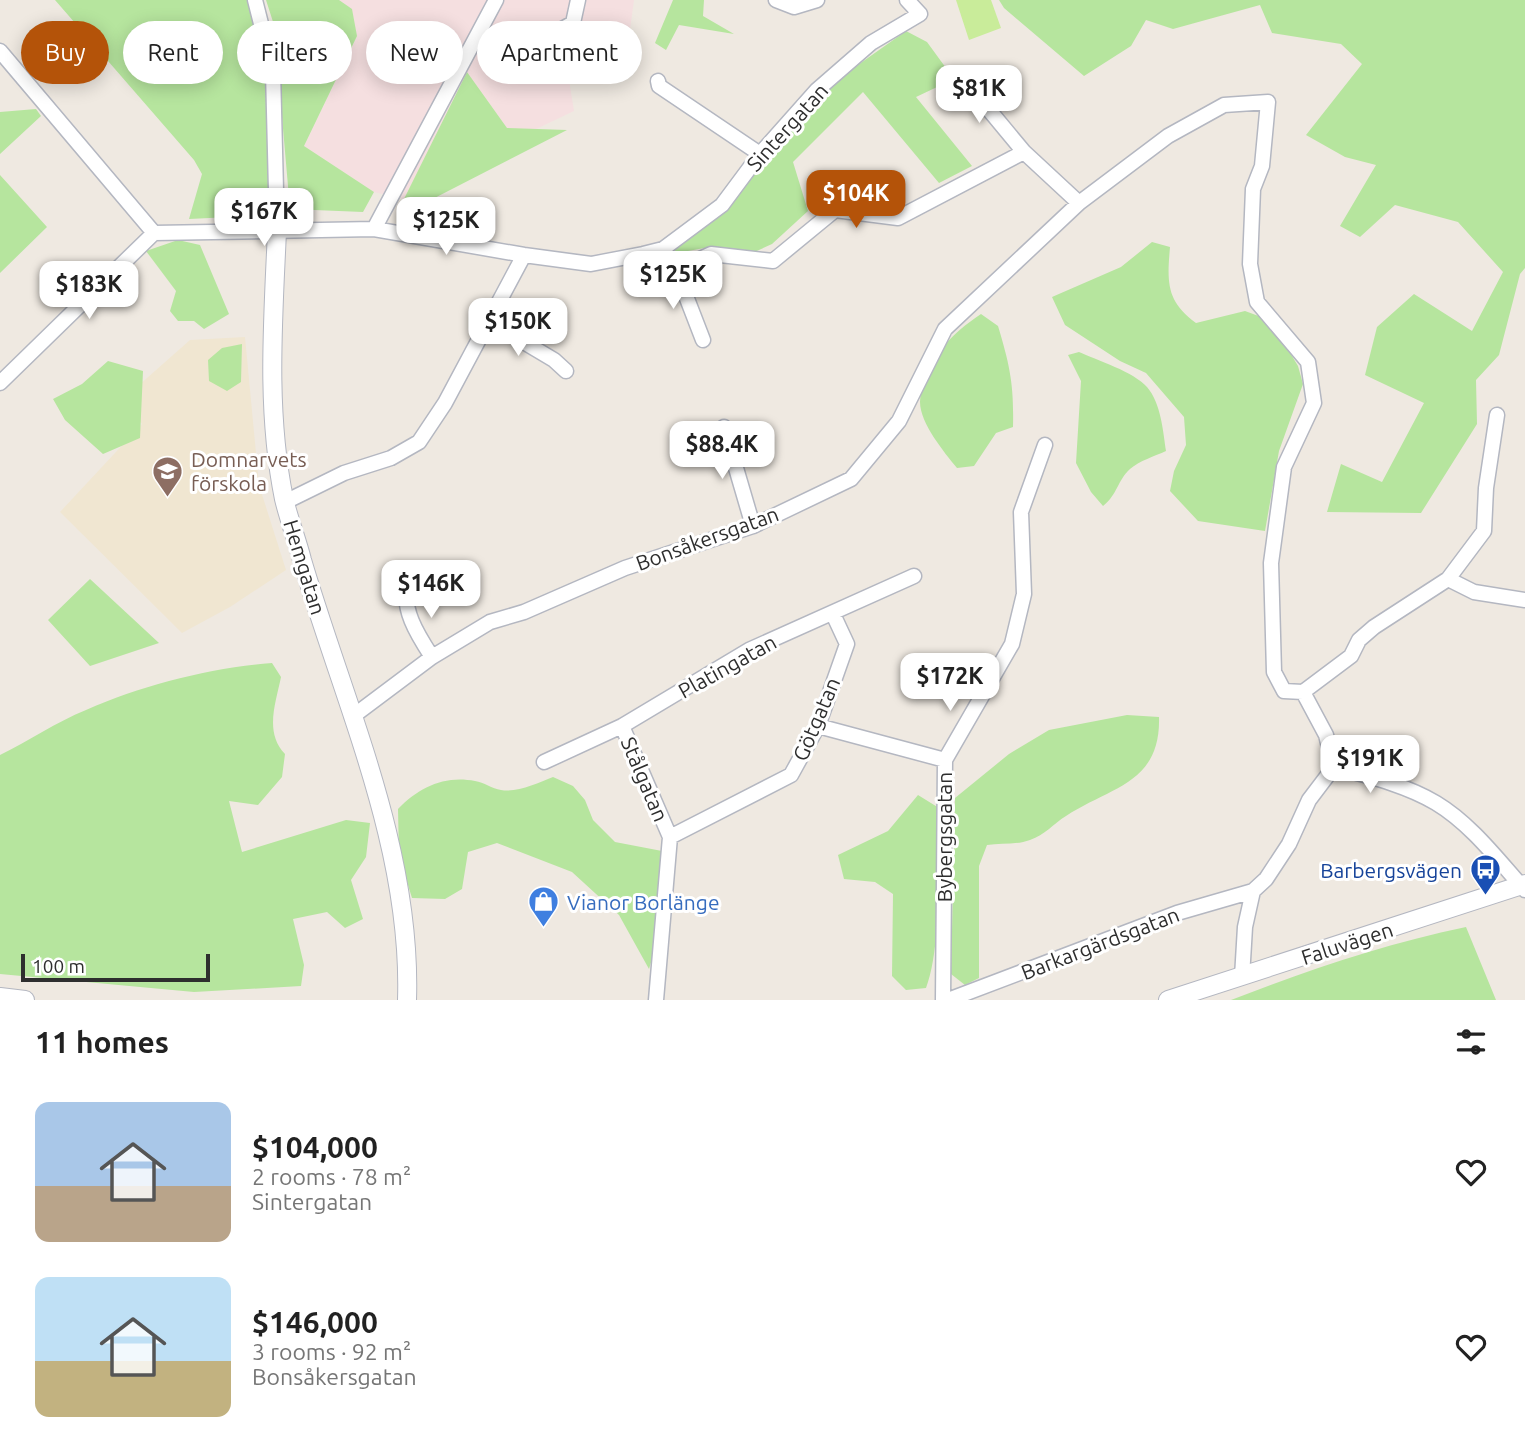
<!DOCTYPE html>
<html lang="en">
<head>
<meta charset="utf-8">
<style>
	:root { --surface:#fff; --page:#f2f2f2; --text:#222; --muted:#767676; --accent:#b45309 }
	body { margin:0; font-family:Ubuntu,sans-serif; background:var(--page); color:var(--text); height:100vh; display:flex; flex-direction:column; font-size:26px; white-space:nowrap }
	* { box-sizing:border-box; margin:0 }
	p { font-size:23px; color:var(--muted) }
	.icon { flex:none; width:38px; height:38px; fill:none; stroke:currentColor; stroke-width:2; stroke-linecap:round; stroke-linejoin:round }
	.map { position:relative; height:1000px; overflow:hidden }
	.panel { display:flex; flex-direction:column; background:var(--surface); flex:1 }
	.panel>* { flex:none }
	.banner { position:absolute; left:21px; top:21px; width:700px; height:63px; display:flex; gap:14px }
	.scale { position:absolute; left:21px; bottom:18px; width:189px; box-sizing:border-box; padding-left:7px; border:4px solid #2e2e2e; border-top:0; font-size:19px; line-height:24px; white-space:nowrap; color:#2e2e2e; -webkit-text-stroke:5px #fff; paint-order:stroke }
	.price { position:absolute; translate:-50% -60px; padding:0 16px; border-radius:14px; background:#fff; color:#222; font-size:23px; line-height:46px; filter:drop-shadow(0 2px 4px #0008) }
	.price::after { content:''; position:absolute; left:50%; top:42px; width:21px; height:16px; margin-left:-10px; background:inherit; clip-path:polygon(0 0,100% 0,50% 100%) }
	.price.on { background:var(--accent); color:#fff }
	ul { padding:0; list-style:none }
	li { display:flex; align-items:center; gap:21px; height:175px; padding:0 35px }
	li span { display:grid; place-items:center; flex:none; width:196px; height:140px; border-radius:14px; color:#555 }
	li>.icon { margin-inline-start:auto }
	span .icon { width:84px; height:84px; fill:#fffc; stroke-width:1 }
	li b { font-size:30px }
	h2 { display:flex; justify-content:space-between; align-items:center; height:84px; padding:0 35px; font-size:30px }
	.pill { padding:0 24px; border-radius:32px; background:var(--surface); box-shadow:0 4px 18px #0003; font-size:24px; line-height:63px }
	.pill.on { background:var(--accent); color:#fff }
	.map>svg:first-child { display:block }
</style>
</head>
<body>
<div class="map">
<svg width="1525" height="1000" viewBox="0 0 1525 1000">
	<rect width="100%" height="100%" fill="#efe9e1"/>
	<!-- education -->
	<path fill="#f0e6d1" d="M245 337 259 485 286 570 230 607 182 633 60 512 142 424 121 401 190 340Z"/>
	<!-- medical -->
	<path fill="#f5dfe0" d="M339 0H634L629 37 563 42 574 111 532 131 507 128 467 72 404 199 374 192 304 146 357 37 352 10Z"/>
	<!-- green -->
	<path fill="#b6e59e" d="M55 0H250L268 70 271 215 189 219 202 174 194 160Z
		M266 0H339L352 9 357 36 304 146 374 192 363 212 290 209 274 25Z
		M673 0H704L703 16 734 34 679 25 666 50 655 43Z
		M999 0H1525V268L1520 274 1499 355 1476 380 1477 424 1421 513 1327 512 1341 464 1382 482 1424 403 1365 375 1377 327 1414 294 1472 331 1503 272 1458 222 1395 205 1360 237 1340 226 1376 165 1345 157 1306 135 1362 64 1341 44 1272 33 1260 5 1173 29 1146 20 1131 46 1084 76 1004 8Z
		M906 31 927 42 954 79 916 97 972 166 939 183 863 92 793 162 808 211 772 244 750 254 710 247 677 253 672 247 766 155 821 91Z
		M467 72 507 128 567 130 419 206 404 199Z
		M36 109 41 116 0 154V112Z
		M0 175 47 227 0 273Z
		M178 240 200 245 229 314 204 329 194 321H178L170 311 176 291 146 251Z
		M1152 242 1170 247C1167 282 1166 301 1196 323L1245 311 1264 318 1283 341 1298 366 1303 384 1279 451 1265 531 1198 521 1170 491 1174 471 1186 445 1184 417 1146 373 1120 361 1065 325 1052 297 1121 267Z
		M981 314 998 326C1010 366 1014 385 1013 427L996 433 974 466 957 468C944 452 920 423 920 402 921 363 952 333 981 314Z
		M242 344 241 382 227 391 209 381 208 360 222 348Z
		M1079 352C1097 360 1134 372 1147 387 1161 403 1163 431 1166 451 1155 456 1139 461 1130 469 1117 481 1118 494 1103 506L1091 492 1076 463 1081 381 1068 355Z
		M108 361 143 371 140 438 103 454 65 420 53 399 82 384Z
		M90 579 159 643 90 666 48 620Z
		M272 663 281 677C276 702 264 733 285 754L282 777 258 805 229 801 242 852 346 820 370 823 366 857 351 880 363 919 345 928 327 912 293 919 304 965 301 986 194 992 0 974V755C29 741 56 722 86 710 143 685 210 668 272 663Z
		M1127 715 1159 717C1161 784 1110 787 1066 816 1053 824 1045 835 1030 840 1017 845 1001 843 987 845L979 866V978L965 985 951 974 955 798 1009 754 1049 730Z
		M553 777 573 786 585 800 593 820 615 842 662 851 655 949 649 969 619 915 572 872 497 843 468 852 462 889 445 899 412 898 399 856 398 809C419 787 445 775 475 781 484 782 492 789 501 790 517 793 538 783 553 777Z
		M918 795 939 808C939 855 942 946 926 988L906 990 892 976 893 894 875 882 844 879 838 855 888 831Z
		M1466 927 1496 1000H1231C1308 970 1385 944 1466 927Z"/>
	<!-- pitch -->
	<path fill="#c9ec9a" d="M956 0H991L1001 28 969 40Z"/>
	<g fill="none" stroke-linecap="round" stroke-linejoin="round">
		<defs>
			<path id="minor" d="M255 0 273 71 277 231
				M776 0 794 7 817 0
				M478 35 493 39 550 36 573 23 578 0
				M0 51 154 233
				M961 76 1024 152
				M658 81 659 86 760 154
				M374 229 496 0
				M663 249 676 270 711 254 773 261 835 210 898 218 1024 152 1079 203
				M676 270 703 340
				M487 320 554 360 566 371
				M0 383 154 233 374 229 524 255 591 264 643 254 663 249 722 205 760 154 817 90 871 43 920 14 907 0
				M724 427 753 526
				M285 502 344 473 391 458 419 442 445 403 524 255
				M1448 579 1484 531 1486 488 1497 415
				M409 582C399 607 419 637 432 657
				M1303 692 1351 656 1359 640 1374 627 1448 579 1474 592 1525 600
				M352 717 432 657 490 622 524 612 625 568 753 526 851 479 899 421 945 329 1079 203 1168 136 1224 105 1268 102 1262 166 1253 189 1250 264 1257 302 1308 362 1314 403 1284 467 1271 563 1274 672 1284 691 1303 692 1326 735 1334 767C1368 776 1406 785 1436 803 1471 824 1498 860 1525 890
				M622 726 670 837 656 1000
				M818 726 945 760
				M544 762 622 726 749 650 914 576
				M670 837 791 775 818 726 847 644 833 614
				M1242 977 1245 927 1253 891 1266 879 1289 844 1309 800 1334 767
				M943 1000 945 760 1012 644 1024 594 1021 512 1045 445
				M948 1000 1177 913 1253 891"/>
			<path id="tertiary" d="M277 231C273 321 266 410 284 499 289 520 297 540 302 560 344 703 412 848 407 1000
				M0 997 25 1000
				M1168 1000 1525 884"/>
		</defs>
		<!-- minor casing -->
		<use href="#minor" stroke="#b4b7c1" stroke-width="17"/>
		<!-- tertiary casing -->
		<use href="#tertiary" stroke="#b4b7c1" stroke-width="20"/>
		<!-- minor -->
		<use href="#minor" stroke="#fff" stroke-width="14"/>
		<!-- tertiary -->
		<use href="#tertiary" stroke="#fff" stroke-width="18"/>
	</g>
	<!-- icons -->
	<defs>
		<symbol id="school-pin" viewBox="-11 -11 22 30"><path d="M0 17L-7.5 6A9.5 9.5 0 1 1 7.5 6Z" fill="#8d6e63" stroke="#fff"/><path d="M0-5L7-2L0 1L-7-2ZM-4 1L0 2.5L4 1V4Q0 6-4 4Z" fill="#fff"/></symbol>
		<symbol id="bus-pin" viewBox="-11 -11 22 30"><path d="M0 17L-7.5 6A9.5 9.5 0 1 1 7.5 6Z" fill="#1a4fb4" stroke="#fff"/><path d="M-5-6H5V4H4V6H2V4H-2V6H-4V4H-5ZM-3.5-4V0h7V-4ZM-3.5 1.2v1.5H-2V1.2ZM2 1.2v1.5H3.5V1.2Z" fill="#fff"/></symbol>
		<symbol id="shop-pin" viewBox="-11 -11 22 30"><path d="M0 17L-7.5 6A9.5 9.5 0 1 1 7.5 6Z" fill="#3f7fe0" stroke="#fff"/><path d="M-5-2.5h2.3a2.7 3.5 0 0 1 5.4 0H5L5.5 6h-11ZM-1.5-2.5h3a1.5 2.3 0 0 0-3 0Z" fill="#fff"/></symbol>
	</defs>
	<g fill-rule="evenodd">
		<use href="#school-pin" x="150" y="454" width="35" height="47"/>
		<use href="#bus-pin" x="1468" y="852" width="35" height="47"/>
		<use href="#shop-pin" x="526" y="884" width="35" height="47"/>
	</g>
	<g text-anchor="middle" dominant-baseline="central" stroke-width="6" stroke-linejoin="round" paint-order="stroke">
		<!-- street labels -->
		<g font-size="21" fill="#2e2e2e" stroke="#fff">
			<text transform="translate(787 127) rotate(-48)">Sintergatan</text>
			<text transform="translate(707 538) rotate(-20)">Bonsåkersgatan</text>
			<text transform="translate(305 567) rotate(73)">Hemgatan</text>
			<text transform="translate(727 666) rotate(-29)">Platingatan</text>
			<text transform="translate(816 719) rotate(-67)">Götgatan</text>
			<text transform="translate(645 779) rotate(67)">Stålgatan</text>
			<text transform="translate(944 837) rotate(-90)">Bybergsgatan</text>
			<text transform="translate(1100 943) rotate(-21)">Barkargärdsgatan</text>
			<text transform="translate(1347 943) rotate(-18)">Faluvägen</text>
		</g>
		<!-- education labels -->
		<g font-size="21" fill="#785e54" stroke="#fff" text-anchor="start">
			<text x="191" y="459">Domnarvets<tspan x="191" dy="24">förskola</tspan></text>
		</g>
		<!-- transit labels -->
		<g font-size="21" fill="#164399" stroke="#fff" text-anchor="end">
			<text x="1462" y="870">Barbergsvägen</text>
		</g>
		<!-- shop labels -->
		<g font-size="21" fill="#366cbe" stroke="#fff" text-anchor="start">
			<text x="567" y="902">Vianor Borlänge</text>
		</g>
	</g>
</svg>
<div class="scale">100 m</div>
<b class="price" style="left:979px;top:125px">$81K</b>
<b class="price on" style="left:856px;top:230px">$104K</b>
<b class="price" style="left:264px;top:248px">$167K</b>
<b class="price" style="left:446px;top:257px">$125K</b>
<b class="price" style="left:673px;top:311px">$125K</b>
<b class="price" style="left:89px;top:321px">$183K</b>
<b class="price" style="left:518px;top:358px">$150K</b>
<b class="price" style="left:722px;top:481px">$88.4K</b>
<b class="price" style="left:431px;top:620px">$146K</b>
<b class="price" style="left:950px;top:713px">$172K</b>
<b class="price" style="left:1370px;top:795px">$191K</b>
<div class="banner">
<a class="pill on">Buy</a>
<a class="pill">Rent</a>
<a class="pill">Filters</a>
<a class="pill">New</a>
<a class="pill">Apartment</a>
</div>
</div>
<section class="panel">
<h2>11 homes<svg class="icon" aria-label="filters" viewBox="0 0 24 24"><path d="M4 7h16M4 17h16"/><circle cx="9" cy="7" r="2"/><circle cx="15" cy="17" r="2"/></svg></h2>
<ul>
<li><span style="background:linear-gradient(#a9c7e8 60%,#b9a48a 0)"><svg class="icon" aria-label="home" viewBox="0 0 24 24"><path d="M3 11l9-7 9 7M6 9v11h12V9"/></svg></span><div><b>$104,000</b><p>2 rooms · 78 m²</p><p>Sintergatan</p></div><svg class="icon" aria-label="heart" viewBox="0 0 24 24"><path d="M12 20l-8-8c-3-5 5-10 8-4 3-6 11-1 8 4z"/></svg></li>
<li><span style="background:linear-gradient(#bfe0f5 60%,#c2b280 0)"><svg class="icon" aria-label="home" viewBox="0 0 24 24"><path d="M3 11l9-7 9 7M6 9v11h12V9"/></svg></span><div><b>$146,000</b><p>3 rooms · 92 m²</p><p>Bonsåkersgatan</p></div><svg class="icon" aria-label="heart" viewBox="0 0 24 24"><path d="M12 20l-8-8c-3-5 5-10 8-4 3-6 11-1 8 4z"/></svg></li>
</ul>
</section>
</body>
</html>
